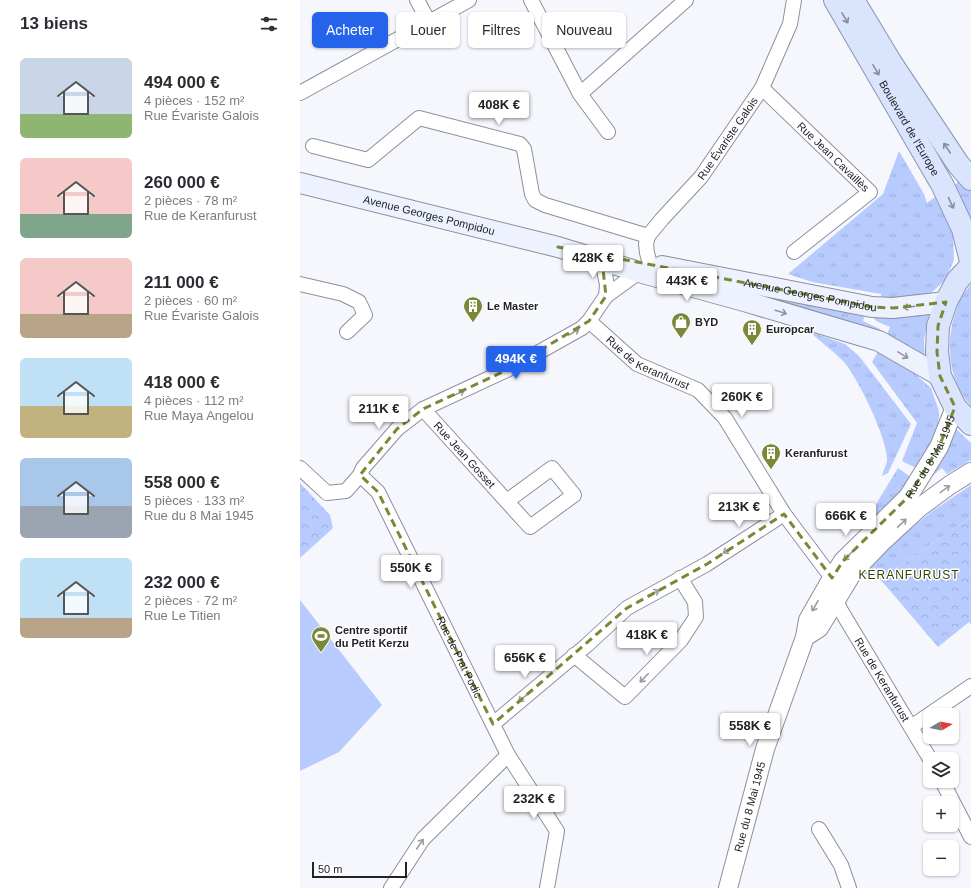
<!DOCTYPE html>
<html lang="fr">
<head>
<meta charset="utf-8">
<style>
	:root { --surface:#fff; --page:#f2f2f3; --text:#2b2b33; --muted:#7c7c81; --accent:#2563eb }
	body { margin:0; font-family:Arial,sans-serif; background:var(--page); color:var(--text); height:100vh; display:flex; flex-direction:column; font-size:15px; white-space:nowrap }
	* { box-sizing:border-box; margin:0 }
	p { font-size:13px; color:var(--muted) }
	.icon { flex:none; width:22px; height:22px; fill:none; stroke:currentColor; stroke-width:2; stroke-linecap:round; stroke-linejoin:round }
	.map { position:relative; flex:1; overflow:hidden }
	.side { display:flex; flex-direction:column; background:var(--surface); width:300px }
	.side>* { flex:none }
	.hud { position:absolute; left:12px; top:12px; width:380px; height:36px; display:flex; gap:8px }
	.needle { width:26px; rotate:80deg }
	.controls { position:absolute; left:623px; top:708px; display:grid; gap:8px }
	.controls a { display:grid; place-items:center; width:36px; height:36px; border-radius:6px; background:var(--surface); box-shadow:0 1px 3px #0004; font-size:20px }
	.scale { position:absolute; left:12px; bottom:10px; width:95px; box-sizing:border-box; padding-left:4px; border:2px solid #212328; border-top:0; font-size:11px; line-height:14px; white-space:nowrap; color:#212328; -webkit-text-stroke:3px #fff; paint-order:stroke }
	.price { position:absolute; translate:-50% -34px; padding:0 9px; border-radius:4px; background:#fff; color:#222; font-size:13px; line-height:26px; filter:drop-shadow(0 1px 2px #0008) }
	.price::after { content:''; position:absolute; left:50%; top:24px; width:12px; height:9px; margin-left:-6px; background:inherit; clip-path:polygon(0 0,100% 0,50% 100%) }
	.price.current { background:var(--accent); color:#fff }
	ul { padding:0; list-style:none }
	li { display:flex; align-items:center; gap:12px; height:100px; padding:0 20px }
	li span { display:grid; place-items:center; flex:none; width:112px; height:80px; border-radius:6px; color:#555 }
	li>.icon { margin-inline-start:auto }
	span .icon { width:48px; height:48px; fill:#fffc; stroke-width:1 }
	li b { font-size:17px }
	h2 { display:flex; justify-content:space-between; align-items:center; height:48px; padding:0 20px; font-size:17px }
	.pill { padding:0 14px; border-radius:6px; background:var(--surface); box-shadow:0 1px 3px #0004; font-size:14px; line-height:36px }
	.pill.current { background:var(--accent); color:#fff }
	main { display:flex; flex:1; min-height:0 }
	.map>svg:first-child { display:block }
</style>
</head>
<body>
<main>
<section class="side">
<h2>13 biens<svg class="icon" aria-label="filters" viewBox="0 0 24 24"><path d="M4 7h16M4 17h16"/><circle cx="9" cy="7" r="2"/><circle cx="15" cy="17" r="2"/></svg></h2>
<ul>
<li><span style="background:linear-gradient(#c9d6e8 70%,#8fb573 0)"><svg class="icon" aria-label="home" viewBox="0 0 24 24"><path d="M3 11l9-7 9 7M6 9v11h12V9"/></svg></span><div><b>494 000 €</b><p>4 pièces · 152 m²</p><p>Rue Évariste Galois</p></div></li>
<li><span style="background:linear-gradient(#f6c9c9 70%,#7fa58c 0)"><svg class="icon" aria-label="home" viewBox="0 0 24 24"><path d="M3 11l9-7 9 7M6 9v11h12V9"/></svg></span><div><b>260 000 €</b><p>2 pièces · 78 m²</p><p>Rue de Keranfurust</p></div></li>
<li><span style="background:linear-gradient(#f6c9c9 70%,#b9a48a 0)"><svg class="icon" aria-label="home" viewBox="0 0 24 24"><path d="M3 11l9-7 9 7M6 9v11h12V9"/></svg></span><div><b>211 000 €</b><p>2 pièces · 60 m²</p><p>Rue Évariste Galois</p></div></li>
<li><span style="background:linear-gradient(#bfe0f5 60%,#c2b280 0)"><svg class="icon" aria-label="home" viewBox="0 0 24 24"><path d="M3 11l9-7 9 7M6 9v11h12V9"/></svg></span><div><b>418 000 €</b><p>4 pièces · 112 m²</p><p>Rue Maya Angelou</p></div></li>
<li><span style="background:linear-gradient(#a9c7e8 60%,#9aa5b1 0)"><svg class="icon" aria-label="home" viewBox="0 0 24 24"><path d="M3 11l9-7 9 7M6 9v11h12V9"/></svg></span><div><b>558 000 €</b><p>5 pièces · 133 m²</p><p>Rue du 8 Mai 1945</p></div></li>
<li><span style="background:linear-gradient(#bfe0f5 75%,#b9a48a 0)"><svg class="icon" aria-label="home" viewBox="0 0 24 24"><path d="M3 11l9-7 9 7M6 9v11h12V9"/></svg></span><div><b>232 000 €</b><p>2 pièces · 72 m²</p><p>Rue Le Titien</p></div></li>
</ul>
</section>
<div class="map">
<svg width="671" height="888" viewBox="0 0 671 888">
	<defs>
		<pattern id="grass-tufts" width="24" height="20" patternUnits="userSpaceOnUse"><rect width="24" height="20" fill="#b8cbfe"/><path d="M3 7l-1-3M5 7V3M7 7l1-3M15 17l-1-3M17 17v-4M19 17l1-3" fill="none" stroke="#9eaeda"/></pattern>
		<pattern id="forest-crowns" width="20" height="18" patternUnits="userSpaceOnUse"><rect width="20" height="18" fill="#b8cbfe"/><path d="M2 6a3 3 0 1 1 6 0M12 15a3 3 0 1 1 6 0" fill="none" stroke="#9eaeda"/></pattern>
	</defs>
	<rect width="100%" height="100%" fill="#f5f7fd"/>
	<!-- grass -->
	<path fill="url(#grass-tufts)" d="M599 151 624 194 627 203 635 197 653 234 654 260 645 280 627 297 582 301 581 294 512 282 488 274 583 194Z
		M657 175 671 188V224L653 187 657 183Z
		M323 264 565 314 563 321 580 329 579 333Z
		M671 284V406C647 380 645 340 657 308 659 299 666 291 671 284Z
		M629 313 624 340 625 361 586 337 590 327 576 321 573 316 602 317Z
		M508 331 545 344 559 356 611 424 588 473 582 476C583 471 586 466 587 461 588 439 558 378 543 361 532 350 520 341 508 331Z
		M579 350 607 367 631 388 639 411 638 432 618 469 602 461 617 423 572 362Z
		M654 427 671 443V460L647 474 642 468 631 477 639 463Z
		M598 468 611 477 589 506 556 537Z
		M671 485V517L580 579 563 573 583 551 631 512Z"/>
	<!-- forest -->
	<path fill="url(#forest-crowns)" d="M0 483 30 515 33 528 0 558Z
		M671 517V625L669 622 638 647 580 579Z"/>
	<!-- park -->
	<path fill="#b8cbfe" d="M0 600 82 705 39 752 0 771Z"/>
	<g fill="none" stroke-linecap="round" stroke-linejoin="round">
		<defs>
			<g id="minor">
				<path d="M117 0 129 22"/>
				<path d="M231 0 280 94 308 132"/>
				<path id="s1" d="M462 88 570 192 494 252"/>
				<path d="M0 93 169 0"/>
				<path d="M280 94 386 0"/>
				<path d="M13 146 68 160 119 118 220 144 224 149 232 194 235 200 245 205 348 236"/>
				<path d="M302 260 307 285 306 296"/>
				<path id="s2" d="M350 264 347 253 346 244 348 236 362 219 401 177 462 88 490 24 494 0"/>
				<path d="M0 284 43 294 59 302 65 315 47 332"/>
				<path id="s3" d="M289 321 337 364 398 390 425 418 484 514 532 578"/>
				<path id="s4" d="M123 409 230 527 274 495 252 468 207 501"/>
				<path id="s5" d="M0 468 27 493 46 491 60 475 78 492 208 755 257 831 247 888"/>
				<path d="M60 475 63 468 97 429 123 409 209 369 282 328 289 321 306 296 339 272"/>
				<path id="s6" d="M536 599 540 609 630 759"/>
				<path d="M274 655 325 697 381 640 396 617 395 602 380 578"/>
				<path d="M193 724 287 645 327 608 407 564 484 514"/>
				<path d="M611 727 671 686"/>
				<path d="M642 781 671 837"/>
				<path d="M519 829 541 865 549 888"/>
				<path d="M91 888 123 839 208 755"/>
			</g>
			<g id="tertiary">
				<path d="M505 637 519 628 553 572 581 543 620 507 650 485 671 472"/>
				<path id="s7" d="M428 888 465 749 505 637 508 620 532 578 543 561 608 497 639 447 655 407"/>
			</g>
			<g id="secondary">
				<path id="s8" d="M0 183 258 247 339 272 444 301 579 341 640 376"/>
				<path id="s9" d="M362 266 572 307 593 308 646 302"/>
			</g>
			<g id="primary">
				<path id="s10" d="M535 0 643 186 663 229 671 261"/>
				<path d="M553 0 591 63 658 164 671 179"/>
				<path d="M671 266 657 281 646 302 638 326 637 352 640 376 655 407 671 424"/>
			</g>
		</defs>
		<!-- minor casing -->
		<use href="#minor" stroke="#8c909d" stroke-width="16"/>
		<!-- tertiary casing -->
		<use href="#tertiary" stroke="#8c909d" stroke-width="20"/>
		<!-- secondary casing -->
		<use href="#secondary" stroke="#8c909d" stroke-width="22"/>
		<!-- primary casing -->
		<use href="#primary" stroke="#8a95b1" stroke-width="24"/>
		<!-- minor -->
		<use href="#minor" stroke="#fff" stroke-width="14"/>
		<!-- tertiary -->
		<use href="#tertiary" stroke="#fff" stroke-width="18"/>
		<!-- secondary -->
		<use href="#secondary" stroke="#edf2fe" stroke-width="20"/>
		<!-- primary -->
		<use href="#primary" stroke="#dbe4fd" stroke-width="22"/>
	</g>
	<!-- one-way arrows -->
	<defs><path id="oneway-shaft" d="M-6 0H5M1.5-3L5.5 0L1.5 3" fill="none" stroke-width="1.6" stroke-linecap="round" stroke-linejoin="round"/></defs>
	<g stroke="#878d9d">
		<use href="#oneway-shaft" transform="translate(545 18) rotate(60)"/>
		<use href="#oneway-shaft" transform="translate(576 70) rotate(60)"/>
		<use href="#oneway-shaft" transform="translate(647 148) rotate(-124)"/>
		<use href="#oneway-shaft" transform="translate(651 203) rotate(65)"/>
	</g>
	<g stroke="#91959e">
		<use href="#oneway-shaft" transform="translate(609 307) rotate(173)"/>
		<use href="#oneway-shaft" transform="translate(481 312) rotate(17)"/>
		<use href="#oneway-shaft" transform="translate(603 355) rotate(31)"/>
	</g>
	<g stroke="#9b9c9e">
		<use href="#oneway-shaft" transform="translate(274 332) rotate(-30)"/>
		<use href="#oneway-shaft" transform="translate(159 393) rotate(-25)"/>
		<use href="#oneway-shaft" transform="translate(645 489) rotate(-36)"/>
		<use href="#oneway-shaft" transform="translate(602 523) rotate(-43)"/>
		<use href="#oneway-shaft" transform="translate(428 550) rotate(147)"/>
		<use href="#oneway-shaft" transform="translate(548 556) rotate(135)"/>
		<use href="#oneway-shaft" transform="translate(354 593) rotate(-30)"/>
		<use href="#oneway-shaft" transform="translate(515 606) rotate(120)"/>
		<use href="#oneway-shaft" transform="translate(344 678) rotate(134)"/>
		<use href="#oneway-shaft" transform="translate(223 698) rotate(140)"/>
		<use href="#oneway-shaft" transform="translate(120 844) rotate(-56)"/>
	</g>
	<!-- marked area -->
	<path fill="none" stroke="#798938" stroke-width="3" stroke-dasharray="8 5" stroke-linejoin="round" d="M258 247 572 307 593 308 646 302 638 326 637 352 640 376 655 407 639 447 608 497 543 561 532 578 484 514 407 564 327 608 193 724 78 492 60 475 97 429 123 409 209 369 289 321 306 296 302 260Z"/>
	<!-- icons -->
	<defs>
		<symbol id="building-pin" viewBox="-11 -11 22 30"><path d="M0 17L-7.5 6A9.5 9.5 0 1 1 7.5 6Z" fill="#798938" stroke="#fff"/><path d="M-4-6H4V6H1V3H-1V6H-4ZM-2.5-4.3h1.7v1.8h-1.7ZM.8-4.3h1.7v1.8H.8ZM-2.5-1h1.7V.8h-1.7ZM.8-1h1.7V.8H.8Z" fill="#fff"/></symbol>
		<symbol id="shop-pin" viewBox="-11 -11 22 30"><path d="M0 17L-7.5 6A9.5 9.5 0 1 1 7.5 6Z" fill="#798938" stroke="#fff"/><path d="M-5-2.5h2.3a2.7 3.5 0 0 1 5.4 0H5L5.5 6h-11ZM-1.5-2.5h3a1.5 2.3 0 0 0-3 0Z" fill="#fff"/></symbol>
		<symbol id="stadium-pin" viewBox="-11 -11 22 30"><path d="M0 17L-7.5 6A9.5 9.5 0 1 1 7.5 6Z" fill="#798938" stroke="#fff"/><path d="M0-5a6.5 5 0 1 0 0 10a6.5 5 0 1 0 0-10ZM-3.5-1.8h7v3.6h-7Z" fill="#fff"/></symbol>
	</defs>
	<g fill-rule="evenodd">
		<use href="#building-pin" x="162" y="295" width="22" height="30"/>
		<use href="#shop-pin" x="370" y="311" width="22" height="30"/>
		<use href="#building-pin" x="441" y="318" width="22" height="30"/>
		<use href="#building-pin" x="460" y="442" width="22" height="30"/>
		<use href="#stadium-pin" x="10" y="625" width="22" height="30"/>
	</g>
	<g text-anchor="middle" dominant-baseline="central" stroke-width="3" stroke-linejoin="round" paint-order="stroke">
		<!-- street labels -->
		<g font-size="11" fill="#212328" stroke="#fff">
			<text stroke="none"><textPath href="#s10" startOffset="148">Boulevard de l'Europe</textPath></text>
			<text stroke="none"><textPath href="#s2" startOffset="155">Rue Évariste Galois</textPath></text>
			<text stroke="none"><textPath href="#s1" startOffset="99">Rue Jean Cavaillès</textPath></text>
			<text stroke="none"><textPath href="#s8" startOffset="133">Avenue Georges Pompidou</textPath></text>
			<text stroke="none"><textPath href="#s9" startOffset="151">Avenue Georges Pompidou</textPath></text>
			<text stroke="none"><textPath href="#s3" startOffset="73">Rue de Keranfurust</textPath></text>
			<text stroke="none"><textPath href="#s4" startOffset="62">Rue Jean Gosset</textPath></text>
			<text stroke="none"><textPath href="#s7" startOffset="486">Rue du 8 Mai 1945</textPath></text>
			<text stroke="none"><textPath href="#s5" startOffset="286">Rue de Prat Podic</textPath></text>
			<text stroke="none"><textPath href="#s6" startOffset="93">Rue de Keranfurust</textPath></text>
			<text stroke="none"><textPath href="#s7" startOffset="84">Rue du 8 Mai 1945</textPath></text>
		</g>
		<!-- poi labels -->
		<g font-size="11" font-weight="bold" fill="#212328" stroke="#fff" text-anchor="start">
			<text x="187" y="306">Le Master</text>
			<text x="395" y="322">BYD</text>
			<text x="466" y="329">Europcar</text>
			<text x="485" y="453">Keranfurust</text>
			<text x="35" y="630">Centre sportif<tspan x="35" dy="13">du Petit Kerzu</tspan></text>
		</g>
		<!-- neighbourhood labels -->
		<g font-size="12" letter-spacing="1" fill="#374104" stroke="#fff">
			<text x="609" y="575">KERANFURUST</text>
		</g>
	</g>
</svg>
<div class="controls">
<a><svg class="needle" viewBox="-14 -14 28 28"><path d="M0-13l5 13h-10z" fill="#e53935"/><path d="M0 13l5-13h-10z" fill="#7c7c81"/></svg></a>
<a><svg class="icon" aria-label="layers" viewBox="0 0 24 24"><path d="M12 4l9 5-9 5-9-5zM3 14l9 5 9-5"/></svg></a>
<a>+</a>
<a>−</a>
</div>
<div class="scale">50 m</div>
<b class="price" style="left:199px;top:126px">408K €</b>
<b class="price" style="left:293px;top:279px">428K €</b>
<b class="price" style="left:387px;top:302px">443K €</b>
<b class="price current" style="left:216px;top:380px">494K €</b>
<b class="price" style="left:442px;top:418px">260K €</b>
<b class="price" style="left:79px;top:430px">211K €</b>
<b class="price" style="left:439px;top:528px">213K €</b>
<b class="price" style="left:546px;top:537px">666K €</b>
<b class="price" style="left:111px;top:589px">550K €</b>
<b class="price" style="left:347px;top:656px">418K €</b>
<b class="price" style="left:225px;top:679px">656K €</b>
<b class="price" style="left:450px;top:747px">558K €</b>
<b class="price" style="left:234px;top:820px">232K €</b>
<div class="hud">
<a class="pill current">Acheter</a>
<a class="pill">Louer</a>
<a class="pill">Filtres</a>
<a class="pill">Nouveau</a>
</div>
</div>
</main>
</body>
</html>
